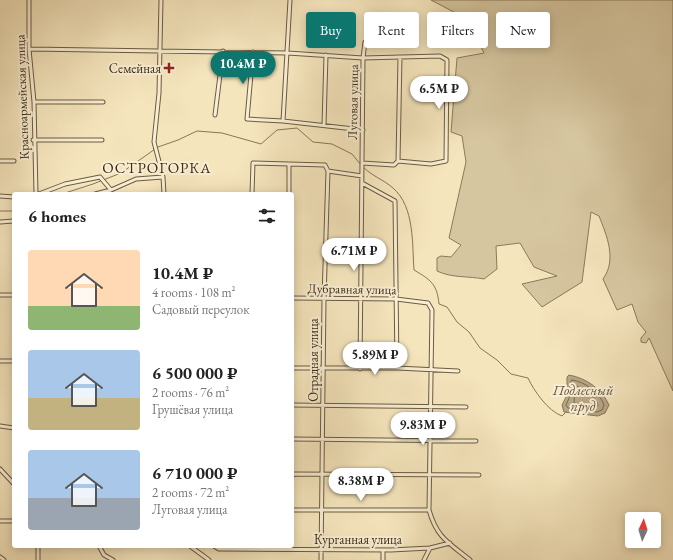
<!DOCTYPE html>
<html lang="en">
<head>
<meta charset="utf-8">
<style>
	:root { --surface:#fff; --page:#f2f2f2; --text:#222; --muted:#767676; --accent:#0f766e }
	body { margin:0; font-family:"EB Garamond",serif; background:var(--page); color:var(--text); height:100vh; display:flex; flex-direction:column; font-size:15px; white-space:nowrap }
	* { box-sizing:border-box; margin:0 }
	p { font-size:13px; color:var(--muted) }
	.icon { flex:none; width:22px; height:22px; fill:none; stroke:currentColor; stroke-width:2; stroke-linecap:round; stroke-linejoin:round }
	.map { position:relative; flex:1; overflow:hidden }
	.details { position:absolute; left:12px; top:192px; width:282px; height:356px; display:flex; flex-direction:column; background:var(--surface); border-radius:4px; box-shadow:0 2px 10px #0003 }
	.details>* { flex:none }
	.top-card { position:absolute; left:306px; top:12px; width:307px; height:36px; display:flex; gap:8px }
	.needle { width:26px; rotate:4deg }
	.fabs { position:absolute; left:625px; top:512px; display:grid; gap:8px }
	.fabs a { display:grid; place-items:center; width:36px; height:36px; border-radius:4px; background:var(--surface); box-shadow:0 2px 10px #0003; font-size:20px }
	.price { position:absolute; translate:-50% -34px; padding:0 9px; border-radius:14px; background:#fff; color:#222; font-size:13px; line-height:26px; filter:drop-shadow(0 1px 2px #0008) }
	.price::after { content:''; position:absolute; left:50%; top:24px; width:12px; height:9px; margin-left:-6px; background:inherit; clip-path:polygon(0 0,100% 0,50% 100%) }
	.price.current { background:var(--accent); color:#fff }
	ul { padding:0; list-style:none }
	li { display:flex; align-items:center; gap:12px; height:100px; padding:0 16px }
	li span { display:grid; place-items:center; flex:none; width:112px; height:80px; border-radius:4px; color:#555 }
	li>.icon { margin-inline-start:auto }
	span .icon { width:48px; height:48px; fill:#fffc; stroke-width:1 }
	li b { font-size:17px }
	h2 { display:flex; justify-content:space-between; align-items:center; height:48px; padding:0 16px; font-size:17px }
	.chip { padding:0 14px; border-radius:4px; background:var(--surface); box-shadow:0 2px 10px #0003; font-size:14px; line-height:36px }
	.chip.current { background:var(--accent); color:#fff }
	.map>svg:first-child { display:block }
</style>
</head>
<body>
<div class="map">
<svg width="673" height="560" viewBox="0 0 673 560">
	<rect width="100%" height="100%" fill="#f5e5bd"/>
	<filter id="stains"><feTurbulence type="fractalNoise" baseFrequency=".005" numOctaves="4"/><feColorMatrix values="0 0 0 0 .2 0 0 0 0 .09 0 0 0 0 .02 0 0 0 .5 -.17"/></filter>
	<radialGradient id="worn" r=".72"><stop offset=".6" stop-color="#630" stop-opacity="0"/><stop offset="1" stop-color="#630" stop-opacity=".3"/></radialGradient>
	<!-- green -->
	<path fill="#d6c6a0" stroke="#8a7a5a" d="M431 0H673V391L649 338 646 343 641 342V338L646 332 638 322 632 304 617 310 603 279C617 260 607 236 599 216L591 212 582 282 542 307 522 284 557 276 534 267 520 243 496 246 497 269 484 279C469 276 451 278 437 271V258L441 256 451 257 461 245 449 238 466 162 462 136 451 132 457 58 484 53 467 19Z"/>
	<!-- water -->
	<path fill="#b7a684" stroke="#877658" d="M569 375C586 378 602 389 609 405L605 413 598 416 564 412 562 405 567 395V377Z"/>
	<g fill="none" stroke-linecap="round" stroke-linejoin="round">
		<!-- shore -->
		<path stroke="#7a6a4c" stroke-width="1" d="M572 380C584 381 600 393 604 405L602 410 597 412 568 408 566 405 570 396 569 389Z
			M577 386C584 390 598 398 598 406L574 403 575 388Z"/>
		<!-- stream -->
		<path stroke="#877658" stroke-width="1" d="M363 167C372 176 384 180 393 188 415 207 412 245 414 270 431 280 437 284 439 304L447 307 457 322 469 332 480 348 497 360 511 374 528 378C534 391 548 411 562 416L566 412
			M62 194 93 184 121 173 158 147 178 140 197 131 222 133 261 144 277 130 297 128 313 142 332 144 352 154 361 165
			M0 211H14"/>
		<defs>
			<path id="street" d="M29 0V49L34 102 36 194
				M161 0 159 93 154 142 163 177 164 194
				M29 49 288 53 363 58 440 56 447 60 446 161 431 164 398 161 394 165 362 163
				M253 52 247 119 283 121 363 130
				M34 102H103
				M215 115 223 51
				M283 121 290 0
				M324 125 326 55
				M33 140H102
				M0 161H14
				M398 161 400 57
				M362 183 395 201 397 368
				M39 194 65 184 100 177 111 190
				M95 194 111 190 136 179 163 177
				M252 194 253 163 325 165 328 171 362 176
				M289 194V164
				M0 196 14 197
				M0 222 14 221
				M0 295H14
				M292 298 396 299 428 303 432 310 429 510C437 538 448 542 470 560
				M0 361H14
				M292 368H397L458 371
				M360 369 363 58 365 42
				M292 405 466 407
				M0 426 14 428
				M292 439 476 441
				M0 469 14 484
				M292 476 294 474 479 475
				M292 510H429
				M0 521H14
				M38 546V560
				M99 546 104 555 113 560
				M190 546 209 560
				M214 546 219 549 391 550 430 548 450 543
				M0 557 4 560
				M321 560 324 298 328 171
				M383 560V550
				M424 560 430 548"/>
		</defs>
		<!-- street casing -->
		<use href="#street" stroke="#6c5b3f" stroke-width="5"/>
		<!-- street -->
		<use href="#street" stroke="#f8eed4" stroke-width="3"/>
	</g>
	<!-- markers -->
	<path fill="#8f2418" stroke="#f8eed4" stroke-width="1.5" d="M167 62h4v4h4v4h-4v4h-4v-4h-4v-4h4z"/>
	<g text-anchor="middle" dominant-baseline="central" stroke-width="4" stroke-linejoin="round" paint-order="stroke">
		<!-- poi labels -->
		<g font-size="13" fill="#3e2d15" stroke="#f8eed4" text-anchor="end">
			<text x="161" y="68">Семейная</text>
		</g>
		<!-- street labels -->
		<g font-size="13" fill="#3e2d15" stroke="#f8eed4">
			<text transform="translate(22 97) rotate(-92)">Красноармейская улица</text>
			<text transform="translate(353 102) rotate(-89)">Луговая улица</text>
			<text transform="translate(352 289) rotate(1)">Дубравная улица</text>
			<text transform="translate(313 360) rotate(-90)">Отрадная улица</text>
			<text x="358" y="539">Курганная улица</text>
		</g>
		<!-- water labels -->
		<g font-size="14" font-style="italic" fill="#625136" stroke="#f8eed4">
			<text x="583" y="390">Подлесный<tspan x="583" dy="16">пруд</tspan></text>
		</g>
		<!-- quarter labels -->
		<g font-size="15" letter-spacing="1" fill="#3e2d15" stroke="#f8eed4">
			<text x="157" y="167">ОСТРОГОРКА</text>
		</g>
	</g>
	<rect width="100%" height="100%" filter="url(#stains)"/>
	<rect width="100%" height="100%" fill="url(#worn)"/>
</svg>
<div class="fabs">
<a><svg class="needle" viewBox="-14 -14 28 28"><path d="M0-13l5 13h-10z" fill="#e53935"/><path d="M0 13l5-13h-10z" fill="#767676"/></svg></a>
</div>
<b class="price current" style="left:243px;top:85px">10.4M ₽</b>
<b class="price" style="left:439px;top:110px">6.5M ₽</b>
<b class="price" style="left:354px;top:272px">6.71M ₽</b>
<b class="price" style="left:375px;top:376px">5.89M ₽</b>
<b class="price" style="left:423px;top:446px">9.83M ₽</b>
<b class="price" style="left:361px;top:502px">8.38M ₽</b>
<div class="top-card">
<a class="chip current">Buy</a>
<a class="chip">Rent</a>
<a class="chip">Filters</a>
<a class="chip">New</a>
</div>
<section class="details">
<h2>6 homes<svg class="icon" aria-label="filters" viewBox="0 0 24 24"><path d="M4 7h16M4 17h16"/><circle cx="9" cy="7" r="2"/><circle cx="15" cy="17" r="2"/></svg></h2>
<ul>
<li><span style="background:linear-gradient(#ffd9b3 70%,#8fb573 0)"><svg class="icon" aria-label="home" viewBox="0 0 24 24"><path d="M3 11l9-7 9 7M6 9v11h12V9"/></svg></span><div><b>10.4M ₽</b><p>4 rooms · 108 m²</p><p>Садовый переулок</p></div></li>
<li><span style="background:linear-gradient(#a9c7e8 60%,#c2b280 0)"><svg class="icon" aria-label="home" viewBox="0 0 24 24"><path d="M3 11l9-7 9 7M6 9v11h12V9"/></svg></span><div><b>6 500 000 ₽</b><p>2 rooms · 76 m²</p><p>Грушёвая улица</p></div></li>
<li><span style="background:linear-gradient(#a9c7e8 60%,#9aa5b1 0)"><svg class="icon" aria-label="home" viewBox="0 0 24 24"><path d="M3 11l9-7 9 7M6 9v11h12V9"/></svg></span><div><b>6 710 000 ₽</b><p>2 rooms · 72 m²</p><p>Луговая улица</p></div></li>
</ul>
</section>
</div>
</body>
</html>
